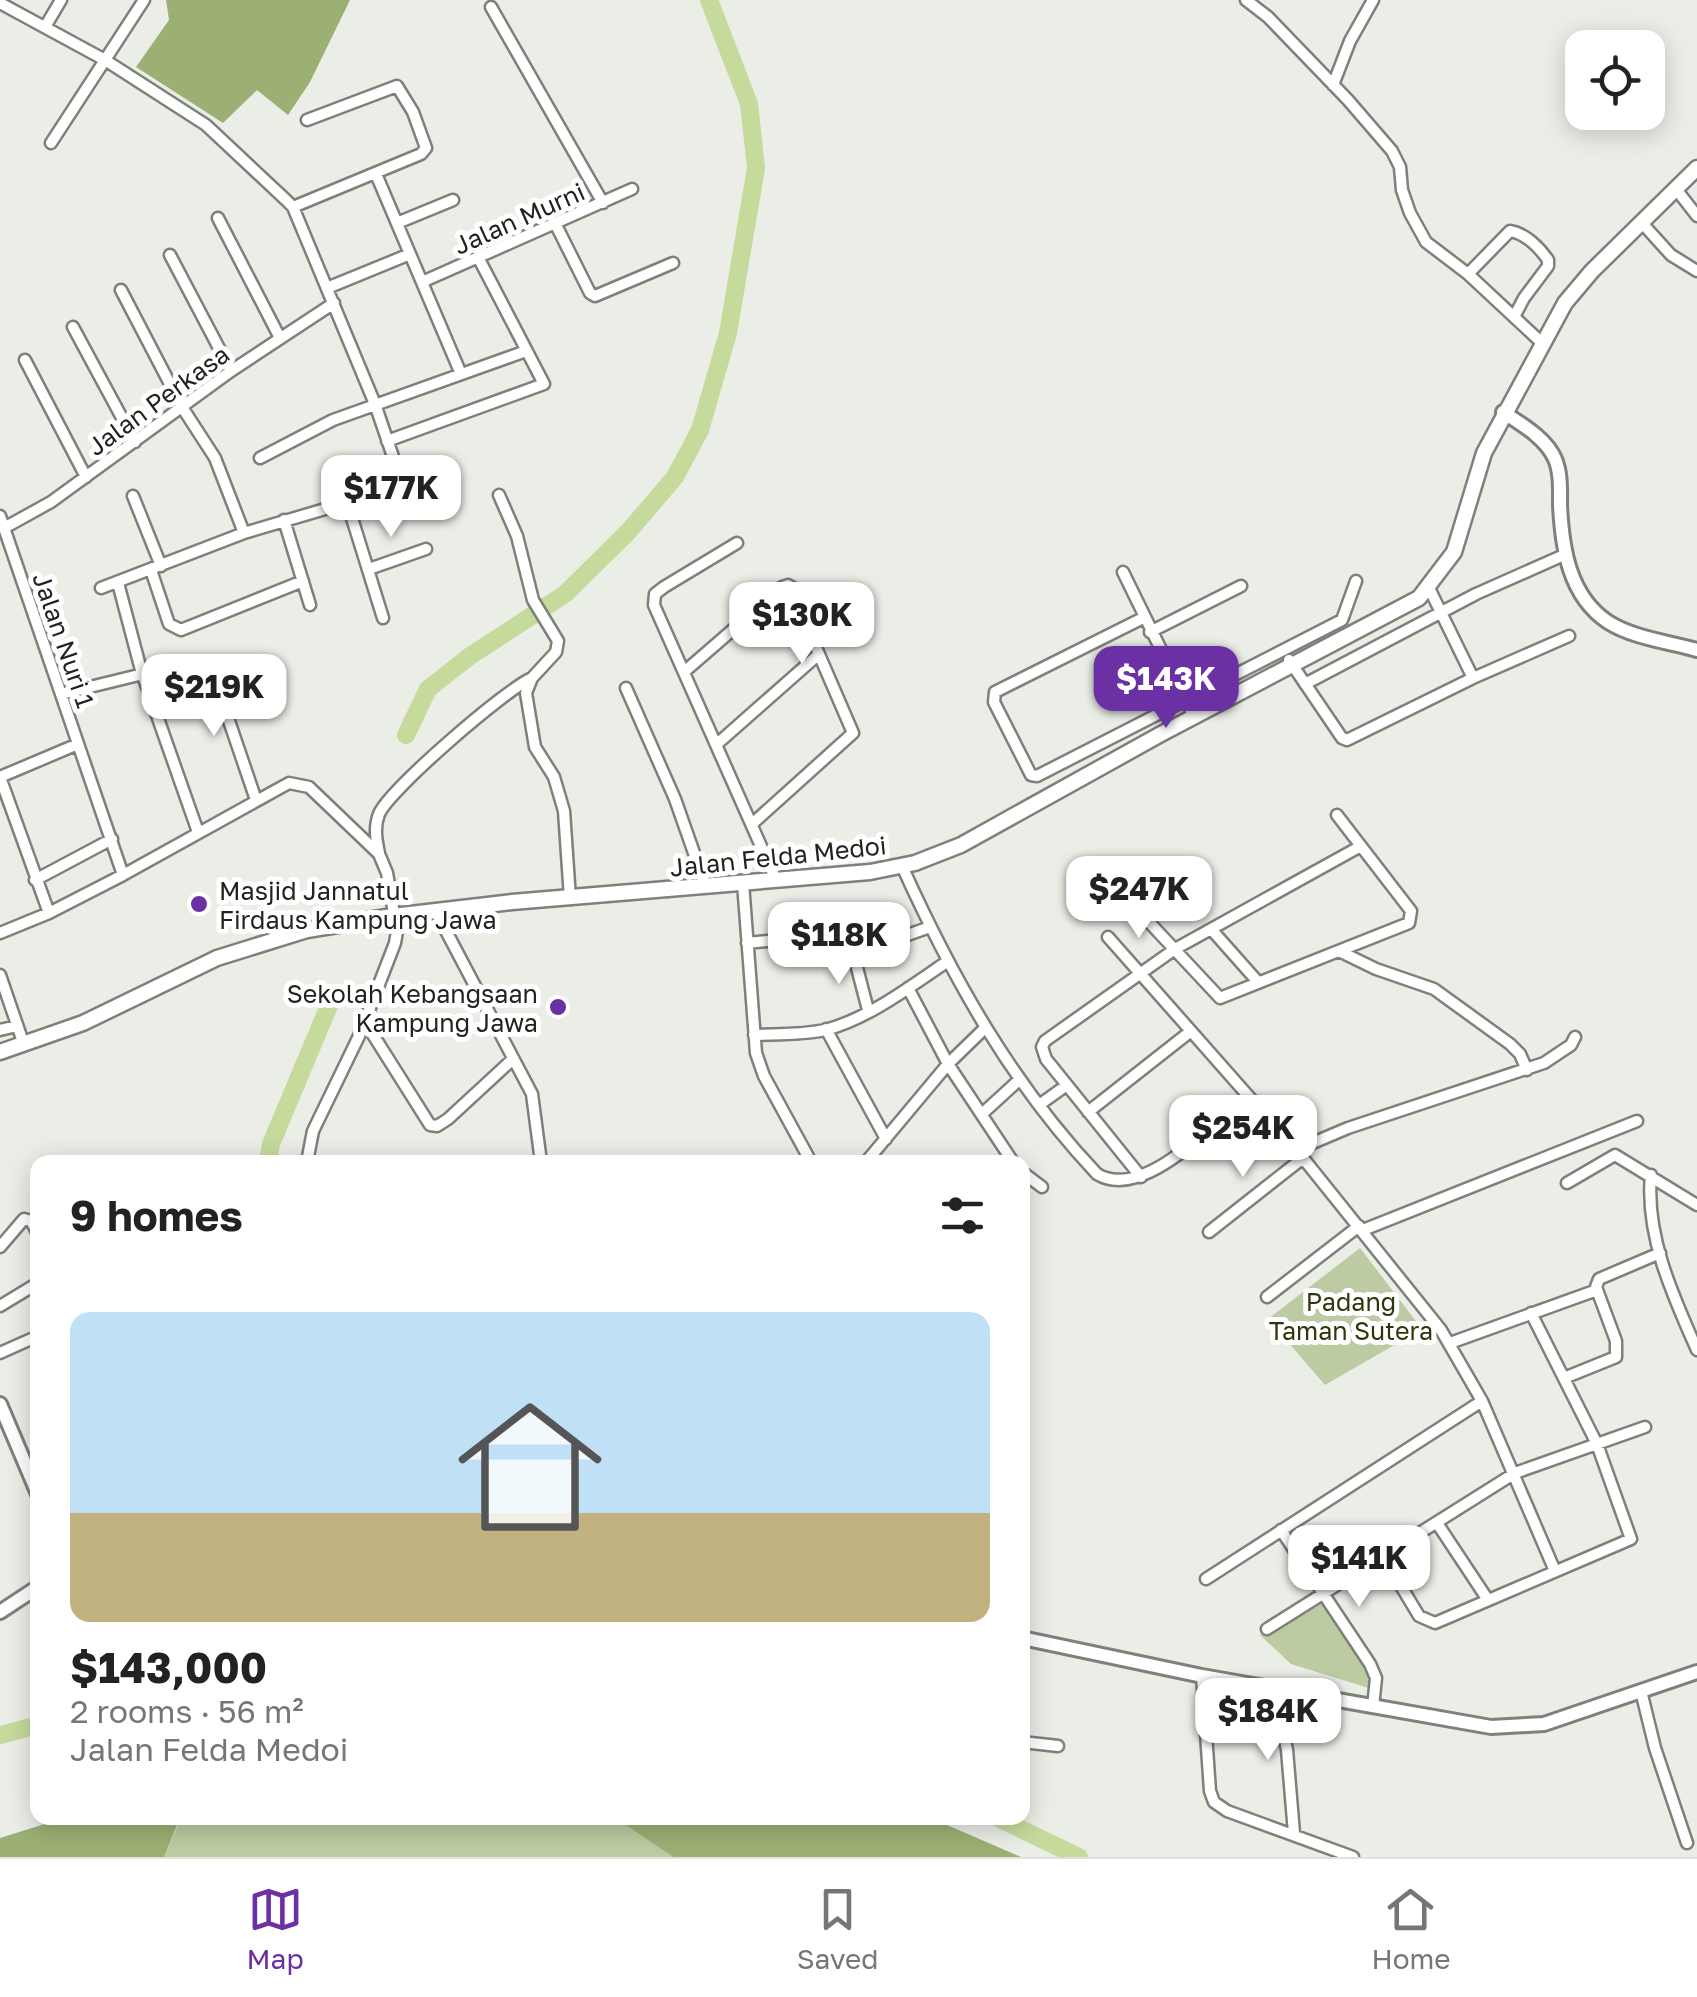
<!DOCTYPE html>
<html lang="en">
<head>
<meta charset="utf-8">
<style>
	:root { --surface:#fff; --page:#f2f2f2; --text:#222; --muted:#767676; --line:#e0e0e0; --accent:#6c30a5 }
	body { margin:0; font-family:"Golos Text",sans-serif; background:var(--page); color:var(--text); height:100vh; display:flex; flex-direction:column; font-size:38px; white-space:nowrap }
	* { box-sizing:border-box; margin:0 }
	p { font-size:32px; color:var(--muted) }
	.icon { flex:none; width:55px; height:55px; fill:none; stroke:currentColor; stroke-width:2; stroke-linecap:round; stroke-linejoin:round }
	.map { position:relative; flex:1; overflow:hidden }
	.drawer { position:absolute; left:30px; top:1155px; width:1000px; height:670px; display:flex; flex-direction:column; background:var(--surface); border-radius:20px; box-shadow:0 5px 25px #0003 }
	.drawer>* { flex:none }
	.tools { position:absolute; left:1565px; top:30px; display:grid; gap:20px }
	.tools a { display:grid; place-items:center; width:100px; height:100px; border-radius:20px; background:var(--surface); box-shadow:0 5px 25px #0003; font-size:50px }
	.price { position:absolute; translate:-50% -85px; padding:0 22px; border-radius:20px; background:#fff; color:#222; font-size:32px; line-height:65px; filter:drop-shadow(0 2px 5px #0008) }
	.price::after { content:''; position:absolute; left:50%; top:60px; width:30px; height:22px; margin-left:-15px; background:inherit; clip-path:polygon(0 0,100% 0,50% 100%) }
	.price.on { background:var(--accent); color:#fff }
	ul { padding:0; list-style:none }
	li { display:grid; align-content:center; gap:20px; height:530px; padding:0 40px }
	li span { display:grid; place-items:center; height:310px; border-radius:20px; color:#555 }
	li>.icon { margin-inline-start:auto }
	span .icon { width:180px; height:180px; fill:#fffc; stroke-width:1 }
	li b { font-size:42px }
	h2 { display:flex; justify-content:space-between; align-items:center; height:120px; padding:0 40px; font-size:42px }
	.tabs { display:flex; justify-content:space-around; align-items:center; height:140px; border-top:2px solid var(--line); background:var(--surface); font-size:28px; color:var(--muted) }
	.tabs a { display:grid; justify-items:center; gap:5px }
	.tabs .on { color:var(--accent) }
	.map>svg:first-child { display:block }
</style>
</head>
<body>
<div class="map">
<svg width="1697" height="1857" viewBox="0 0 1697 1857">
	<rect width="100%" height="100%" fill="#ebeee7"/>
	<!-- green -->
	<path fill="#bccba2" d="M1360 1248 1422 1329 1325 1385 1268 1319Z
		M1324 1593 1370 1664 1375 1690 1291 1664 1260 1635Z
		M181 1818H615L673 1857H164Z"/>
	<!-- forest -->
	<path fill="#9cb074" d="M166 0H350L310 82 288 115 257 90 223 123 136 67 169 20Z
		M64 1818H180L164 1857H0V1838Z
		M615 1818H931L1021 1857H673Z"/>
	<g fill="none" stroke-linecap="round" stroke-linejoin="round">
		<!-- river -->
		<path stroke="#c6da9c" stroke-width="18" d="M406 735 428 689 470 656 565 594 628 532 675 477 700 430 728 333 756 168 749 104 709 0
			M268 1162 271 1144 333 996
			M0 1735 38 1725
			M998 1818 1079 1857"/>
		<defs>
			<path id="minor" d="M1246 0 1268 17 1348 100 1392 151 1400 167 1402 190 1410 213 1426 242 1468 274 1542 343
				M0 3 105 60 206 125 286 200 293 207 375 404 403 486 244 533 101 588
				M491 7 603 203
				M45 27 61 0
				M1333 85 1350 41 1373 0
				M51 143 144 0
				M376 174 461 374
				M1676 189 1697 216
				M293 207 421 154 426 148 413 112 397 86 307 120
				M218 218 280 338
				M397 223 453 200
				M1642 223 1671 255 1697 271
				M556 225 590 293 595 296 673 263
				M170 255 231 371
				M1468 274 1510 231C1525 233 1540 248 1548 260V266L1524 298 1514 317
				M422 282 632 189
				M327 288 410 254
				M121 290 182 407 215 458 244 533
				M73 327 135 442
				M25 360 86 477
				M387 441 544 384 479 259
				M260 458 333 420 526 351
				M499 495 517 536 533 600 558 641 556 652 532 678 526 693 535 747 554 777 564 811 570 898
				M133 496 161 566
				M347 502 383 618
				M0 516 123 875 49 913 0 933
				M284 520 310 605
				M4 528 51 502 231 371 334 303
				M737 543 664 587 655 594 654 605 776 880
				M369 569 426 549
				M151 570 169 624 181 630 303 581
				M1123 572 1194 717
				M118 583 141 670 198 832
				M1429 588 1473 678
				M1143 618 995 692 994 702 1031 775 1037 776 1342 620 1356 581
				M1150 632 1241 586
				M1289 660 1342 738 1347 740 1473 678 1569 636
				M210 665 256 800
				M684 672 782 587 788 585 795 589 802 615 853 733 752 824
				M1305 684 1476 594 1564 555
				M626 688 675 799 706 887
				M61 694 143 674
				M717 744 819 654
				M379 853C376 839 374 827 379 814 389 790 506 689 532 678
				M902 866C953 979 1012 1084 1097 1174 1143 1202 1214 1123 1247 1095
				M123 875 289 783 309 787 379 854 387 873 397 931 395 943 359 1036 313 1131 307 1162
				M35 880 112 839
				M743 883 756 1053 764 1076 811 1162
				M1133 905 1220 998 1409 923 1411 911 1337 815
				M435 910 532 1094 541 1162
				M49 913 0 777 78 744
				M1211 929 1258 982
				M1108 937 1303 1158 1441 1330 1482 1401 1555 1571
				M747 943 848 933 868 1010
				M1339 951 1376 969 1434 989 1510 1044 1520 1054 1527 1070
				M854 954 930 927
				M0 975 24 1045
				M908 988 948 1064 1013 1162
				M365 1022 430 1125 437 1126 448 1119 513 1059
				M826 1029 886 1139
				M0 1030 17 1026
				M754 1035C777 1034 802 1035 825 1030 868 1019 911 986 948 961
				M1039 1105 1067 1085
				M1088 1112 1191 1031
				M983 1113 1019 1080
				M1296 1150 1348 1128 1544 1063 1571 1045 1575 1037
				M866 1162 948 1064 984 1029
				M1022 1172 1042 1187
				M1651 1175C1645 1235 1673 1296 1697 1350
				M1141 1177 1046 1059 1042 1047 1045 1041 1175 949 1361 846
				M1567 1183 1615 1155 1697 1205
				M1363 1230 1637 1121
				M1209 1232 1303 1158
				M0 1247 24 1219 31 1221 38 1234
				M1267 1297 1359 1226
				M0 1306 38 1283
				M1450 1343 1597 1290
				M0 1353 38 1336
				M1564 1378 1616 1357V1341L1596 1287 1599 1279 1660 1253
				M1437 1523 1488 1600
				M1281 1530 1370 1664 1376 1678 1373 1707
				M1383 1556 1419 1616 1435 1623 1631 1539 1597 1444 1531 1313
				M1206 1579 1482 1401
				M1267 1629 1515 1473 1645 1427
				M1202 1676 1210 1791 1214 1802 1227 1811 1353 1857
				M1275 1688 1287 1750 1294 1833
				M1641 1691 1655 1748 1687 1843
				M1022 1742 1058 1746"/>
			<path id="tertiary" d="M1503 412C1521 424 1546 438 1555 459 1561 473 1560 490 1560 505 1562 548 1569 596 1608 622 1633 638 1669 642 1697 650
				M0 1404 38 1494
				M0 1612 38 1587
				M1022 1638 1202 1676 1491 1727 1544 1724 1697 1672"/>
			<path id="secondary" d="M0 1052 83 1023 217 958 307 930 393 916 512 902 870 872 915 863 961 845 1161 734 1419 598 1454 552 1484 453 1565 303 1592 271 1697 168"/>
		</defs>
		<!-- minor casing -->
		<use href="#minor" stroke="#7e817a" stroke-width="15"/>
		<!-- tertiary casing -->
		<use href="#tertiary" stroke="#7e817a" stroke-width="18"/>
		<!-- secondary casing -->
		<use href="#secondary" stroke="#7e817a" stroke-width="19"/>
		<!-- minor -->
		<use href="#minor" stroke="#fff" stroke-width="10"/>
		<!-- tertiary -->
		<use href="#tertiary" stroke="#fff" stroke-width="12"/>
		<!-- secondary -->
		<use href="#secondary" stroke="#fff" stroke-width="14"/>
	</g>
	<!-- markers -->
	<g fill="#6c30a5" stroke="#fff" stroke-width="4">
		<circle cx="199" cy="904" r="10"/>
		<circle cx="558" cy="1007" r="10"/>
	</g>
	<g text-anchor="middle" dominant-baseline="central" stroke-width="10" stroke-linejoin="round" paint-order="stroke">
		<!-- street labels -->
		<g font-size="25" fill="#222320" stroke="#fff">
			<text transform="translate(519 218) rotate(-24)">Jalan Murni</text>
			<text transform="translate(158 400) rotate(-36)">Jalan Perkasa</text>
			<text transform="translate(64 640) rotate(71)">Jalan Nuri 1</text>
			<text transform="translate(778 856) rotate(-6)">Jalan Felda Medoi</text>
		</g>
		<!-- poi labels -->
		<g font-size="25" fill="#222320" stroke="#fff" text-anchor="start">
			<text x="219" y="890">Masjid Jannatul<tspan x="219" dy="29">Firdaus Kampung Jawa</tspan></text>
			<text x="538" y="993" text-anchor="end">Sekolah Kebangsaan<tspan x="538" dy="29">Kampung Jawa</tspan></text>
		</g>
		<!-- park labels -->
		<g font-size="25" fill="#2c380a" stroke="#fff">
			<text x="1351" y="1301">Padang<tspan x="1351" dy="29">Taman Sutera</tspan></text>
		</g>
	</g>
</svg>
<div class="tools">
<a><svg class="icon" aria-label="locate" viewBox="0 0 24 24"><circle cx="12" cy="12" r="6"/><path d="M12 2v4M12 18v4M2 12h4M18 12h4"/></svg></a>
</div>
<b class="price" style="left:391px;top:540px">$177K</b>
<b class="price" style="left:802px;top:667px">$130K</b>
<b class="price on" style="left:1166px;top:731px">$143K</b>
<b class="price" style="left:214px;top:739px">$219K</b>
<b class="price" style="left:1139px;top:941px">$247K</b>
<b class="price" style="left:839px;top:987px">$118K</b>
<b class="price" style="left:1243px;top:1180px">$254K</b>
<b class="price" style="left:1359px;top:1610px">$141K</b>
<b class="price" style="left:1268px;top:1763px">$184K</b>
<section class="drawer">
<h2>9 homes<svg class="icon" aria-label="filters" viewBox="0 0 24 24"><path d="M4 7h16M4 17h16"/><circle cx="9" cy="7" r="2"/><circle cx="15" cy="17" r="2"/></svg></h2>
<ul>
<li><span style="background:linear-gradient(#bfe0f5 65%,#c2b280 0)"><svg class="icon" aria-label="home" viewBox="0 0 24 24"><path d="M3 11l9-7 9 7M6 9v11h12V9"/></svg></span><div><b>$143,000</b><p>2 rooms · 56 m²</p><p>Jalan Felda Medoi</p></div></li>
</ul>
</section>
</div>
<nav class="tabs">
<a class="on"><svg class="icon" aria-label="map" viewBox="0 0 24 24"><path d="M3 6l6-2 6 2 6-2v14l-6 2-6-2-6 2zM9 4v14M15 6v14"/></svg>Map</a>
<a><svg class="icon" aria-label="saved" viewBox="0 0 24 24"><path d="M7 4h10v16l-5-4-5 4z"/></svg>Saved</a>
<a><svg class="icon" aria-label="home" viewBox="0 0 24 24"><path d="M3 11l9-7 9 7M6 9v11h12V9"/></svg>Home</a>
</nav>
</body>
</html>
